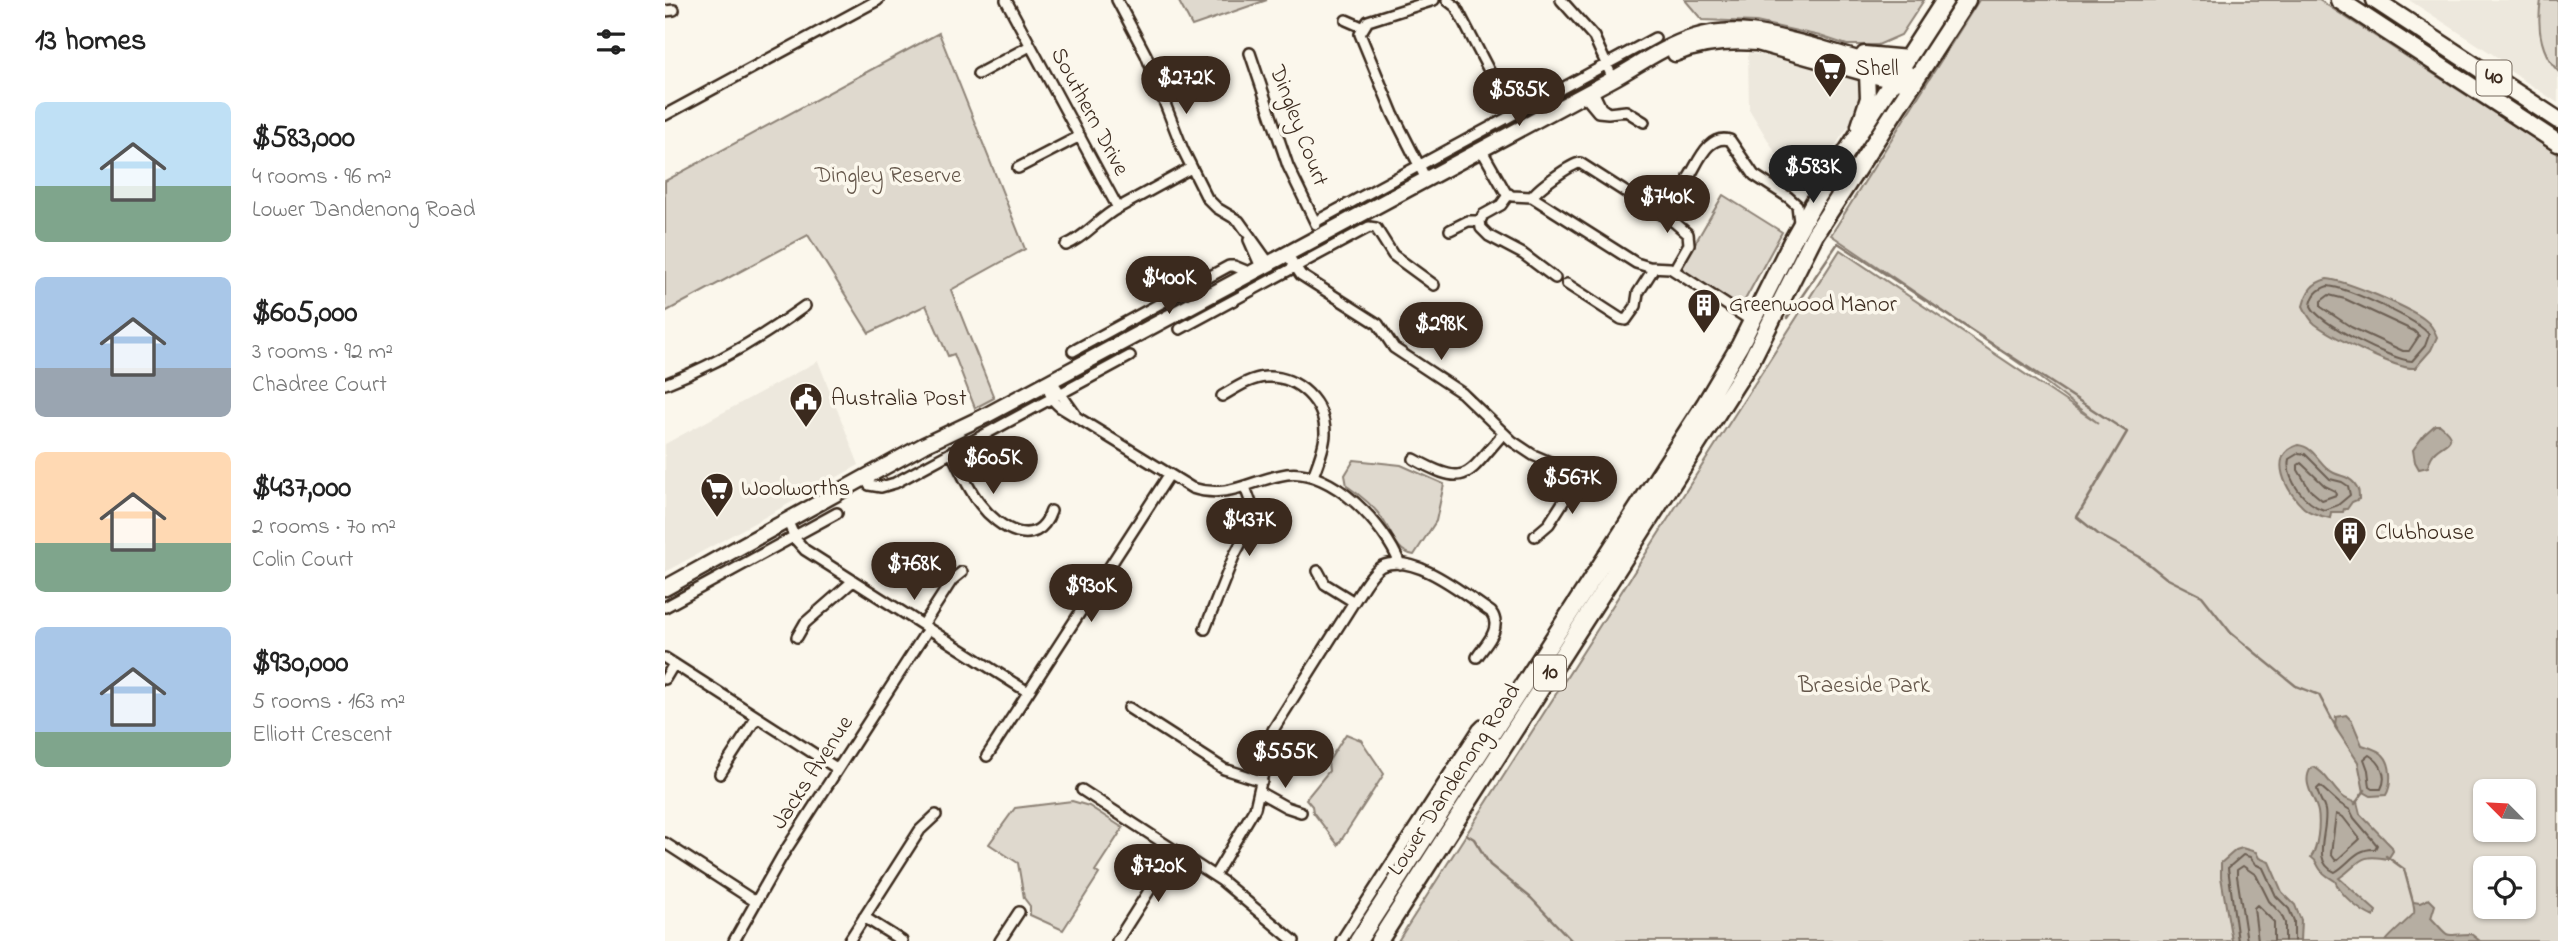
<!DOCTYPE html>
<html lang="en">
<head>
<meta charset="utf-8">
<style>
	:root { --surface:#fff; --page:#f6f6f6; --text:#222; --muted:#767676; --accent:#3b2a1e }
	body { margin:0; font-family:"Indie Flower",sans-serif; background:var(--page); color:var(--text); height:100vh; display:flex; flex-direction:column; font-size:26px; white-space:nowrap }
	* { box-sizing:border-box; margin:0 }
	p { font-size:23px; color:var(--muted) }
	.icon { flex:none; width:38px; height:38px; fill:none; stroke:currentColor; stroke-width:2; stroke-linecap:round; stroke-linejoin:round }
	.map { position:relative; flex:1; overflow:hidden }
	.sheet { display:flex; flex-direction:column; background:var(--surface); width:665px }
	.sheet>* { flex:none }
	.needle { width:46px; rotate:294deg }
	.fabs { position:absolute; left:1808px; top:779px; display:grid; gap:14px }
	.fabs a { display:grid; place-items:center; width:63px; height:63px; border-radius:10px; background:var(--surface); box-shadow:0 2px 5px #0004; font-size:35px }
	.price { position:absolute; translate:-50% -60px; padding:0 16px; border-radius:24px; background:var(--accent); color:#fff; font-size:23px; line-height:46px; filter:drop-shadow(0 2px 4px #0008) }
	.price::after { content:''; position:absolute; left:50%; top:42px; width:21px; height:16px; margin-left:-10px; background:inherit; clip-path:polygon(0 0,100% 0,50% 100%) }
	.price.selected { background:#222; color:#fff }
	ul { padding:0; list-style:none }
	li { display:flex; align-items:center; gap:21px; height:175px; padding:0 35px }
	li span { display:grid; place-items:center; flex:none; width:196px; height:140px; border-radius:10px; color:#555 }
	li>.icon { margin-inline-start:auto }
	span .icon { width:84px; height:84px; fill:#fffc; stroke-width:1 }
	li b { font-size:30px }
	h2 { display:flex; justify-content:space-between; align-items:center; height:84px; padding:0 35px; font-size:30px }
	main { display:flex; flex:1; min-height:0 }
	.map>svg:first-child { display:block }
</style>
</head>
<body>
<main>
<section class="sheet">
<h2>13 homes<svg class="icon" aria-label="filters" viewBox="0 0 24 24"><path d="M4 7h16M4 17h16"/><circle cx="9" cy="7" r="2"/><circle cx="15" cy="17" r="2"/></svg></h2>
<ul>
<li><span style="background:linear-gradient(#bfe0f5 60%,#7fa58c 0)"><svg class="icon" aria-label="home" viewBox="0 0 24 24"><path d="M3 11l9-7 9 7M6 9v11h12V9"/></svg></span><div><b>$583,000</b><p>4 rooms · 96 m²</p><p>Lower Dandenong Road</p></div></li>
<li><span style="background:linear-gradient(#a9c7e8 65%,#9aa5b1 0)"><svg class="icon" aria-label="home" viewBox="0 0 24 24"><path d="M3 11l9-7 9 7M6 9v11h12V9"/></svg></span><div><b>$605,000</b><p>3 rooms · 92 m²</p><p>Chadree Court</p></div></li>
<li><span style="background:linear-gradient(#ffd9b3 65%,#7fa58c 0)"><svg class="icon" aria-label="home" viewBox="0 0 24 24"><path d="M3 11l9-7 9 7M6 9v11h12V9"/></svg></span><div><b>$437,000</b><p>2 rooms · 70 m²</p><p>Colin Court</p></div></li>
<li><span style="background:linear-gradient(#a9c7e8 75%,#7fa58c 0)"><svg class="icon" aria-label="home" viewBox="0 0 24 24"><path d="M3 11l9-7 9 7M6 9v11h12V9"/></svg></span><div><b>$930,000</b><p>5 rooms · 163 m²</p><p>Elliott Crescent</p></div></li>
</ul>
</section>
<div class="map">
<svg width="1893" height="941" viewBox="0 0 1893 941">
	<rect width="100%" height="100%" fill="#fbf7ec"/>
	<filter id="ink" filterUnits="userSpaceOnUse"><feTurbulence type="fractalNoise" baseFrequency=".0143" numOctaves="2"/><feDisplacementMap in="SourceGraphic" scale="14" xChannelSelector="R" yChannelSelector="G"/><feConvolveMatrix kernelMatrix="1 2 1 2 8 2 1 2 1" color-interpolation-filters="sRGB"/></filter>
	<g filter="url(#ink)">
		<!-- built -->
		<path fill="#ede8dd" d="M1744 0H1893V103L1836 65 1835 59Z
			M1083 53 1122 59 1188 77 1198 83V94L1193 112 1150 175 1112 155 1084 109Z
			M153 361 194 465 0 572V444Z"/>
		<!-- green -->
		<path fill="#dfd9ce" stroke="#8d8276" stroke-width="2" fill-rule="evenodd" d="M513 0H602L527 26Z
			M1020 0H1259L1236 35 1213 45H1182L1155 36 1091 22 1037 20Z
			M1314 0H1654L1893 154V941H733L1175 250 1433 423 1367 372 1166 235ZM1820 791H1858V830H1820ZM1820 868H1858V906H1820Z
			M1876 0H1893V71C1875 52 1872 25 1876 0Z
			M274 33 360 249 286 290 329 398 310 408 289 354 283 356 261 305 204 333 143 235 0 312V181Z
			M1058 195 1117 232 1075 309 1015 269Z
			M689 460 736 465 779 484 771 521 749 555C730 552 727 531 716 517 707 504 695 495 682 486L680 475Z
			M681 734 696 740 719 774 673 845 648 812 647 806 641 799 664 771 663 762Z
			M407 801 424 806 458 828 430 871 434 874 398 930 365 915V906L359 898 353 863 324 844 350 808Z"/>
		<!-- water -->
		<path fill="#b6aea2" stroke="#85796d" stroke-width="2" d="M1662 279C1682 281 1743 307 1759 319 1766 324 1769 329 1772 337L1766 350 1750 368C1732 370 1666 336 1650 324 1644 319 1641 312 1638 306 1642 291 1647 283 1662 279Z
			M1770 425H1775C1799 444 1774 443 1767 456 1765 459 1764 463 1763 467L1754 469 1750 462 1748 450 1759 435Z
			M1633 445C1651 447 1654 466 1669 473 1677 477 1682 475 1689 483 1694 489 1694 492 1694 499L1687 502 1682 509H1679L1678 512H1666L1665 518C1656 516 1646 514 1639 508 1622 493 1601 455 1633 445Z
			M1681 715 1687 721 1697 745C1703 747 1714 750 1718 755 1727 764 1727 785 1721 795L1706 796 1699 792 1693 762 1670 727 1671 717Z
			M1649 767C1666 775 1670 801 1692 802L1695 814 1727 847 1728 851 1723 859C1692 853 1697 863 1674 878L1711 911 1709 917C1694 911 1675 894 1670 881 1664 877 1659 875 1655 869 1651 863 1652 861 1646 857 1653 848 1655 824 1653 812 1650 797 1636 783 1646 768Z
			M1577 848 1591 852 1594 858 1604 862 1617 892 1630 905 1633 913 1636 920 1635 941H1567L1556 877V863L1571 850Z
			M1764 899 1770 905 1766 918C1788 941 1776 934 1806 934L1815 941H1721C1726 934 1748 916 1749 913 1750 909 1748 906 1748 902L1755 903Z"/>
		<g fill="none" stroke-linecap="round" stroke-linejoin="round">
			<!-- shore -->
			<path stroke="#6c5f53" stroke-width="2" d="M1663 286C1682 288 1755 320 1764 335L1760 346 1747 361C1727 360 1654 324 1646 306 1647 295 1653 289 1663 286Z
				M1664 295 1680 299 1749 331 1754 336 1744 351H1738L1686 327 1656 307V301Z
				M1634 453 1640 454 1665 479 1677 482 1683 486 1685 495 1673 505 1659 510C1640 504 1620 479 1624 459Z
				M1636 463 1660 486 1670 491 1671 495 1657 500 1645 490 1633 470V465Z
				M1704 755C1716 762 1723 776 1716 789H1708L1705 787 1703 770 1699 759Z
				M1655 786 1674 803 1685 810 1689 818 1712 845 1710 849C1691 848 1685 863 1670 872 1645 862 1664 830 1660 810 1658 802 1653 797 1652 789Z
				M1671 814 1678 817 1695 839 1671 861 1666 854Z
				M1573 941 1563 868 1578 855 1585 857 1590 864 1598 868 1611 896 1624 909 1629 921V941
				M1582 941 1572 876V870L1578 866 1591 875 1604 901 1616 914 1620 923V941
				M1593 941 1589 908 1592 905 1609 922V941"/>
			<!-- stream -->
			<path stroke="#85796d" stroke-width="2.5" d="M1122 318 1173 243 1462 432 1412 517 1433 534 1475 557 1501 578 1537 596 1566 633 1631 686 1654 695 1672 729
				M1690 804 1700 790
				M801 834 809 839 825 865 866 898 907 941
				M1721 856 1739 869 1748 902"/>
			<defs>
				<path id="street" d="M341 0 453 208 526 168
					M452 0 481 55 518 150 542 198 552 208 574 221 604 263
					M782 0 791 7 847 115
					M896 0 929 37 948 79
					M0 11 9 10
					M681 20 697 27
					M585 53 623 166 651 224
					M313 74 365 46
					M927 89 936 108 943 113
					M918 94 933 112 943 113 961 111 979 122
					M0 115 213 0
					M816 149 841 193 847 196 867 197 971 263 984 267 1005 268 1088 322
					M353 168 415 136
					M1024 177C1034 161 1043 134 1065 140L1089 175 1123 197 1132 205 1134 222
					M761 179 728 114 695 34 703 21 769 0
					M844 194 836 205 818 215 815 221 816 228 824 236 858 254 890 278
					M867 197C873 188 906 164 915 163L973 200
					M982 205 1009 222 1023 234 1024 244 1009 270
					M650 222 990 38
					M785 230 803 221H815
					M584 240 596 267
					M401 245C421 237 434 218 453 208
					M622 254 636 275 713 324 729 348 797 393 847 441 868 455 906 471 909 478 907 488 884 524 870 536
					M902 284 956 319 961 320 971 306 973 293 989 268
					M515 329 704 227 711 228 728 255 769 285
					M408 351 564 266H569L586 273
					M384 382C383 394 386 399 395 407L527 488C565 500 587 479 622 474 667 468 720 525 735 564
					M384 382 391 387 410 414
					M0 384C50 365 96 338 140 306
					M557 396C571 388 585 378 601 377 633 375 661 403 660 435 659 449 653 463 648 476
					M286 452C295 469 303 489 315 504 333 528 372 552 386 511
					M749 459C803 489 801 475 838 434
					M204 485 216 487 230 483 465 356
					M122 520 131 540 140 550 363 692
					M653 571 660 584 689 602
					M0 607 172 513
					M258 625 287 580 297 572
					M540 629 569 556 587 522V506L580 487
					M132 637 140 623 188 581
					M0 658 173 769
					M0 679 9 664
					M464 708 559 769 597 781
					M322 756 504 475
					M55 774 92 717
					M417 790 557 881 629 941
					M594 792 621 807 636 812
					M0 843 91 902
					M550 875 590 808 608 730 699 586C704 579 709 570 717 566 750 552 800 595 826 612 838 628 821 644 812 657
					M199 917 237 941
					M69 941 117 856 263 629
					M184 941 255 830 271 815
					M335 941 354 912
					M452 941 510 850
					M676 941 813 729 817 725 832 726"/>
				<path id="primary" d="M1010 54C1036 43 1065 41 1092 43L1228 81 1247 83
					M1199 54 1243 58
					M1194 126 1203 98 1202 74
					M0 588 259 445 320 416 948 79C975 64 999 46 1029 37 1072 23 1114 37 1156 48 1185 57 1215 65 1244 74"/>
				<path id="highway" d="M1674 0 1893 143
					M1710 0 1893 120
					M693 941 1040 404 1075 345 1126 243 1148 204 1280 0
					M714 941 1087 359 1150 234 1302 0"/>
			</defs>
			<!-- street casing -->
			<use href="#street" stroke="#3b2a1e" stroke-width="14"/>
			<!-- primary casing -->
			<use href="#primary" stroke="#3b2a1e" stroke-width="19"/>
			<!-- highway casing -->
			<use href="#highway" stroke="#3b2a1e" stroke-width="21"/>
			<!-- street -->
			<use href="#street" stroke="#fbf7ec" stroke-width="9"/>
			<!-- primary -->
			<use href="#primary" stroke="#fbf7ec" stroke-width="14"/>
			<!-- highway -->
			<use href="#highway" stroke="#fbf7ec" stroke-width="16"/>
		</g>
	</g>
	<!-- icons -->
	<defs>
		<symbol id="supermarket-pin" viewBox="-11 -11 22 30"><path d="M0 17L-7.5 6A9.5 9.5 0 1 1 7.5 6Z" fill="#3b2a1e" stroke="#fbf7ec"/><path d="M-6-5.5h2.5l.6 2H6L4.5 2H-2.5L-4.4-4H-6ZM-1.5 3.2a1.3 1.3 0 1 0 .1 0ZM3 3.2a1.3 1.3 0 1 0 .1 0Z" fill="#fff"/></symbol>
		<symbol id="building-pin" viewBox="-11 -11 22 30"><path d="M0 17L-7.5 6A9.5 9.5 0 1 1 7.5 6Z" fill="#3b2a1e" stroke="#fbf7ec"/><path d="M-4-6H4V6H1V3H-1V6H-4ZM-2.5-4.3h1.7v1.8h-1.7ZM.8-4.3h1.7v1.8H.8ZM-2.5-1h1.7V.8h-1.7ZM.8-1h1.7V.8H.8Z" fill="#fff"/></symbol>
		<symbol id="civic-pin" viewBox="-11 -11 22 30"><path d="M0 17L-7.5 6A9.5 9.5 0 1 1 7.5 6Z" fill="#3b2a1e" stroke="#fbf7ec"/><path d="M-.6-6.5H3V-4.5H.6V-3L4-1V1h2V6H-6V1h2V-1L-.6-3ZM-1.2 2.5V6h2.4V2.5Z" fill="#fff"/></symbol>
	</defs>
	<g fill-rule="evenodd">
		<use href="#supermarket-pin" x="1146" y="50" width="38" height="52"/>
		<use href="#building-pin" x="1020" y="286" width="38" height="52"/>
		<use href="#civic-pin" x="122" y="380" width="38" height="52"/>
		<use href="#supermarket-pin" x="33" y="470" width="38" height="52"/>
		<use href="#building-pin" x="1666" y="514" width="38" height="52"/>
	</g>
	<g text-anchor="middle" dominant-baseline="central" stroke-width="7" stroke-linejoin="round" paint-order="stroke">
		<!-- shield labels -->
		<g fill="#fbf7ec" stroke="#75685c" stroke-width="2">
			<rect x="1811.5" y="60.5" width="35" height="35" rx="5"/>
			<rect x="869" y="655.5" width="32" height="35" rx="5"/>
		</g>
		<g font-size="21" font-weight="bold" fill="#3b2a1e">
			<text x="1829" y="78">40</text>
			<text x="885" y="673">10</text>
		</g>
		<!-- poi labels -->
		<g font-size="23" fill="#3b2a1e" stroke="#fbf7ec" text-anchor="start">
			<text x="1190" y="69">Shell</text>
			<text x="1064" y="305">Greenwood Manor</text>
			<text x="166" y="399">Australia Post</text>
			<text x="76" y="489">Woolworths</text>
			<text x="1710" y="533">Clubhouse</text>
		</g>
		<!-- street labels -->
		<g font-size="23" fill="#3b2a1e" stroke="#fbf7ec">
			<text transform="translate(424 112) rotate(62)">Southern Drive</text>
			<text transform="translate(633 126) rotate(69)">Dingley Court</text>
			<text transform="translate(148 773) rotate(-57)">Jacks Avenue</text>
			<text transform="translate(790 780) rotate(-57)">Lower Dandenong Road</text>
		</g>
		<!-- park labels -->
		<g font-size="23" fill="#64564a" stroke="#fbf7ec">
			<text x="223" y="176">Dingley Reserve</text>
			<text x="1199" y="686">Braeside Park</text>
		</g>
	</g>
</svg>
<div class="fabs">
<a><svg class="needle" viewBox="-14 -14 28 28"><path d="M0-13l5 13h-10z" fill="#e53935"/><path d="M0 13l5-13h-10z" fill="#767676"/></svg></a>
<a><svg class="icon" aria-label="locate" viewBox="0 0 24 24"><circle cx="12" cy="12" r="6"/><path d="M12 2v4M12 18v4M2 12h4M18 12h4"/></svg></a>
</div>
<b class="price" style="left:521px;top:116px">$272K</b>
<b class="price" style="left:854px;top:128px">$585K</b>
<b class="price selected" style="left:1148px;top:205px">$583K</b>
<b class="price" style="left:1002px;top:235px">$740K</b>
<b class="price" style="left:504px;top:316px">$400K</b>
<b class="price" style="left:776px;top:362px">$298K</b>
<b class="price" style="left:328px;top:496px">$605K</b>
<b class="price" style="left:907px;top:516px">$567K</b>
<b class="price" style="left:584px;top:558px">$437K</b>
<b class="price" style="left:249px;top:602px">$768K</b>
<b class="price" style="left:426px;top:624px">$930K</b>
<b class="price" style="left:620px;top:790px">$555K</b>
<b class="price" style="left:493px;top:904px">$720K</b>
</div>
</main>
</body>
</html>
